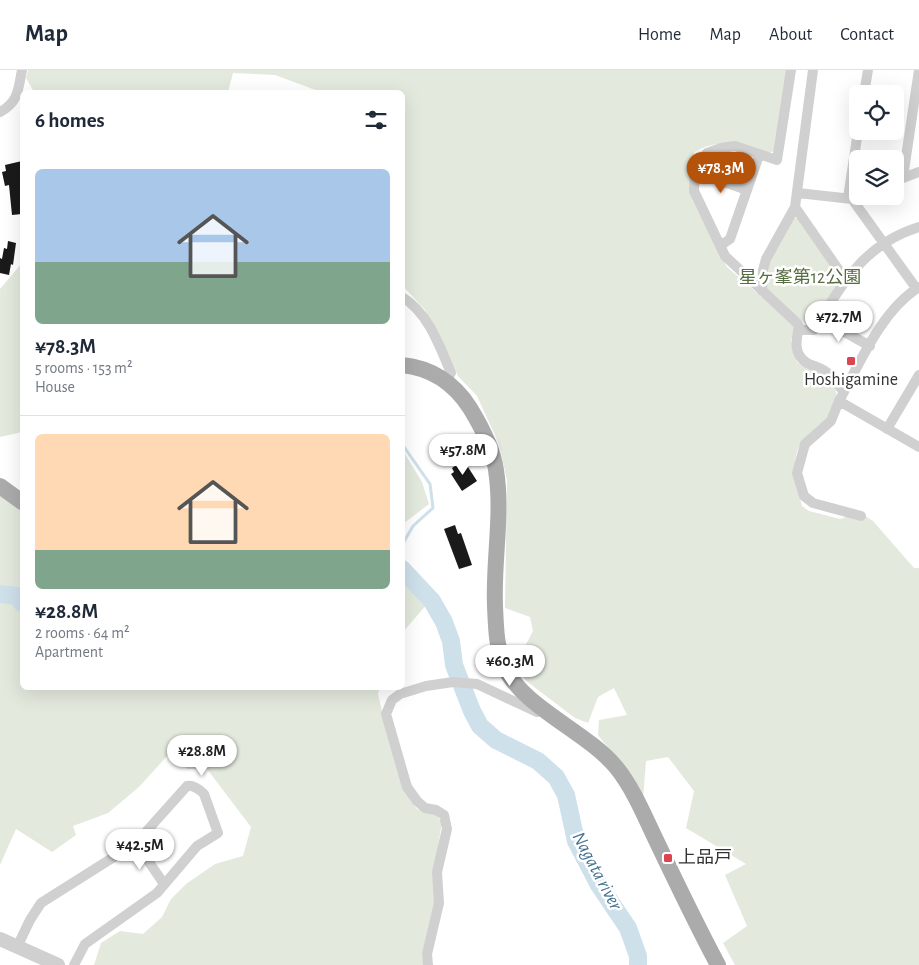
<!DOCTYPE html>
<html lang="en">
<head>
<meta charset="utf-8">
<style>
	:root { --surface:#fff; --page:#f6f6f7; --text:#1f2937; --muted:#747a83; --line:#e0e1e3; --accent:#b45309 }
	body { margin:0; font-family:"Alegreya Sans","Noto Sans JP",sans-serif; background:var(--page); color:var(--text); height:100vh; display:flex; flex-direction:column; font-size:19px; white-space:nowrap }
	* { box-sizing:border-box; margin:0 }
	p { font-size:16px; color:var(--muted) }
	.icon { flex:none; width:28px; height:28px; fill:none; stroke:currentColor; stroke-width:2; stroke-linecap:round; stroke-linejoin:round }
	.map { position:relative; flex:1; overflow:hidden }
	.drawer { position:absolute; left:20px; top:20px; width:385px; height:600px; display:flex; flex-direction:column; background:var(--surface); border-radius:8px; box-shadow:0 5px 20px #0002 }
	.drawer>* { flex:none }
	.controls { position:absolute; left:849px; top:15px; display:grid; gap:10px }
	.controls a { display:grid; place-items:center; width:55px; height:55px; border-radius:8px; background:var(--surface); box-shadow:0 5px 20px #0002; font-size:25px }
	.price { position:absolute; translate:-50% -42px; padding:0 11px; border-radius:18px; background:#fff; color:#222; font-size:16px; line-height:32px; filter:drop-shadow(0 1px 2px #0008) }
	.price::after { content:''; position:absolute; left:50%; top:30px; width:15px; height:11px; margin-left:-8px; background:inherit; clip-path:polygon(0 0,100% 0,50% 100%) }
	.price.active { background:var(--accent); color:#fff }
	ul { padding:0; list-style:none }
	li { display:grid; align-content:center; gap:10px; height:265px; padding:0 15px }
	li+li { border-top:1px solid var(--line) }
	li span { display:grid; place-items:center; height:155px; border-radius:8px; color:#555 }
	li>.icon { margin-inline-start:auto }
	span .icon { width:90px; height:90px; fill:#fffc; stroke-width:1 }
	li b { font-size:21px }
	h2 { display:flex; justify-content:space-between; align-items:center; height:60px; padding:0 15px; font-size:21px }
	header { display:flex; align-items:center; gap:30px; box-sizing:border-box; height:70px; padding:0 25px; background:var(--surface); border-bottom:1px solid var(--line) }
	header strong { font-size:24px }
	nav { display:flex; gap:28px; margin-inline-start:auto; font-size:18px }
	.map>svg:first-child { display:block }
</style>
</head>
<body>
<header>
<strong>Map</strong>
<nav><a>Home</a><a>Map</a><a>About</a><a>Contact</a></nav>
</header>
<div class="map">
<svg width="919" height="895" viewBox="0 0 919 895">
	<rect width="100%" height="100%" fill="#fff"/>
	<!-- green -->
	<path fill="#e3e9dd" d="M28 0H787L774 81 768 83C738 75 723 67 694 82L691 106 693 131 727 197 792 253 796 260 791 270 797 292C814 302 841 307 836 332 834 340 832 346 826 353 819 361 806 366 800 375 790 390 798 420 802 436L809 441 840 449 859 442 873 451 914 498H919V895H735L723 873 747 856 725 805 746 794 686 758 694 721 668 687 646 691 643 729 621 694 598 665 599 650 627 645 614 618 598 627 588 653 575 648 525 610 522 582 533 561 530 547 505 538 507 410 499 374 477 326 458 306 425 240 403 216 402 22H321L275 5 233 3 228 22H34L26 8Z
		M793 148H797L838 207 839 211 811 256H808L768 223C758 198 782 168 793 148Z
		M22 193V362L0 367V219Z
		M402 379 422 412 429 434 403 454Z
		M0 425 22 440V618H380L378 624 384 650 409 728 417 739 436 745 442 752 434 802V843L422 887 425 895H94L101 873 120 861 143 864 162 847 171 829 186 814 215 794 243 786 251 757 207 699H188L168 685 139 717 108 743 73 756 76 765 52 782 16 759 0 795Z
		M403 513 428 533 403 562Z"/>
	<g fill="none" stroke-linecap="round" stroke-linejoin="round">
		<!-- stream -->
		<path stroke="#cee0ea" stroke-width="3" d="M402 374 430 414 433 438 413 456 402 475"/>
		<!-- river -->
		<path stroke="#cee0ea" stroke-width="18" d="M402 499 432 531 444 552 451 571 454 595 472 641 480 656 496 670 538 691 556 707 566 725 576 771 599 815 628 858 638 886V895
			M0 524 17 526 22 533"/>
	</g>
	<!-- building -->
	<path fill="#1a1a1a" d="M22 91V144L12 145 9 115 5 116 2 102 6 101 5 95Z
		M8 171 16 173 13 195 11 194 9 205 0 203V188L2 189 4 178 7 179Z
		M461 392 464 396 466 394 477 411 462 421 451 404 454 402 452 398Z
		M455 455 458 464 461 463 472 495 459 499 444 459Z"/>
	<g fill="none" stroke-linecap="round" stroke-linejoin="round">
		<!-- minor -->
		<path stroke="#d0d0d0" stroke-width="10" d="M791 0 777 90 735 76 721 78 707 83 700 91 695 101 694 121 725 186 797 253 799 257C796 270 793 284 807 293 813 296 820 297 825 301 833 306 838 315 844 322
			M864 24 868 0
			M0 42C19 32 18 19 22 0
			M704 105 747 120
			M903 107 919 0
			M895 111 919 102
			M798 123 852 129 916 218
			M848 128 858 61
			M795 137 845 209
			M720 176 730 169 757 91
			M919 217C881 241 860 293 839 331L919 377
			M762 221 763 200 766 189 795 137 813 0
			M402 227C428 242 440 277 451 303L445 310
			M821 249 870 276
			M798 260H814C842 214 864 174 919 157
			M839 331 831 351 805 374 797 403 804 426 813 433 861 446
			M887 359 919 305
			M136 773 164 814
			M17 877 30 850 41 833 136 773 187 716C193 715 200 720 204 724L218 763 197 776 157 823 85 874 74 895
			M428 895 427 884 439 833 437 802 447 759 444 745 436 740 425 738 417 731 407 717 386 644 392 630 400 624 426 616 453 612 477 614 537 642 541 640"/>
		<!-- tertiary -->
		<path stroke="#d0d0d0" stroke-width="14" d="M0 869 58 895"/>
		<!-- primary -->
		<path stroke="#ababab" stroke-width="16" d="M402 295C432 298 454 313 470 338 481 356 493 378 496 400 503 445 493 491 495 536 496 557 496 576 504 596 522 637 586 661 616 697 633 718 644 745 656 770 676 812 696 854 718 895
			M0 416 22 432"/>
	</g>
	<!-- markers -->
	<g fill="#db4451" stroke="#fff" stroke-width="2">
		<rect x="846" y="286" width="10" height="10" rx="2.5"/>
		<rect x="663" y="783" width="10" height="10" rx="2.5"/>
	</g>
	<g text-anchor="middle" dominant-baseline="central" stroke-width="5" stroke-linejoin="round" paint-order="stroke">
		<!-- park labels -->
		<g font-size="18" fill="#576d42" stroke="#fff">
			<text x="800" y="208">星ヶ峯第12公園</text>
		</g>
		<!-- poi labels -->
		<g font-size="18" fill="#333" stroke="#fff">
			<text x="851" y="310">Hoshigamine</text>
			<text x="678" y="788" text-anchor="start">上品戸</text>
		</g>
		<!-- water labels -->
		<g font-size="19" font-style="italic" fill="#457491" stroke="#fff">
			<text transform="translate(597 801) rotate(62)">Nagata river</text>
		</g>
	</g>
</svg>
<div class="controls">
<a><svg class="icon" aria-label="locate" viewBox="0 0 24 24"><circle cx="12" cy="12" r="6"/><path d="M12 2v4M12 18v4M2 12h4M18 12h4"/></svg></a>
<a><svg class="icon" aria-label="layers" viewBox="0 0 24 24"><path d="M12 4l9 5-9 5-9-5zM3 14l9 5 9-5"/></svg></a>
</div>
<b class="price active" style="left:721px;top:124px">¥78.3M</b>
<b class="price" style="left:839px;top:273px">¥72.7M</b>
<b class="price" style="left:463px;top:406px">¥57.8M</b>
<b class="price" style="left:510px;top:617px">¥60.3M</b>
<b class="price" style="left:202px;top:707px">¥28.8M</b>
<b class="price" style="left:140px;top:801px">¥42.5M</b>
<section class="drawer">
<h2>6 homes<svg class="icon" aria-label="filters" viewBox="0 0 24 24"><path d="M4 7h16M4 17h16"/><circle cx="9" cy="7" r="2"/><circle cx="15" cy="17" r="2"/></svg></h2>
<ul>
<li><span style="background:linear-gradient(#a9c7e8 60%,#7fa58c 0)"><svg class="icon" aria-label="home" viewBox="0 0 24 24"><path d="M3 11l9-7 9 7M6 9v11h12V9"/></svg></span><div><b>¥78.3M</b><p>5 rooms · 153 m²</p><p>House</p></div></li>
<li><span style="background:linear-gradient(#ffd9b3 75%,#7fa58c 0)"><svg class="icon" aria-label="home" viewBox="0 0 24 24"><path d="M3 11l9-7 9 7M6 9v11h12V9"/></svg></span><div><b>¥28.8M</b><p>2 rooms · 64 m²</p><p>Apartment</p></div></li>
</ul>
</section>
</div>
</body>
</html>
